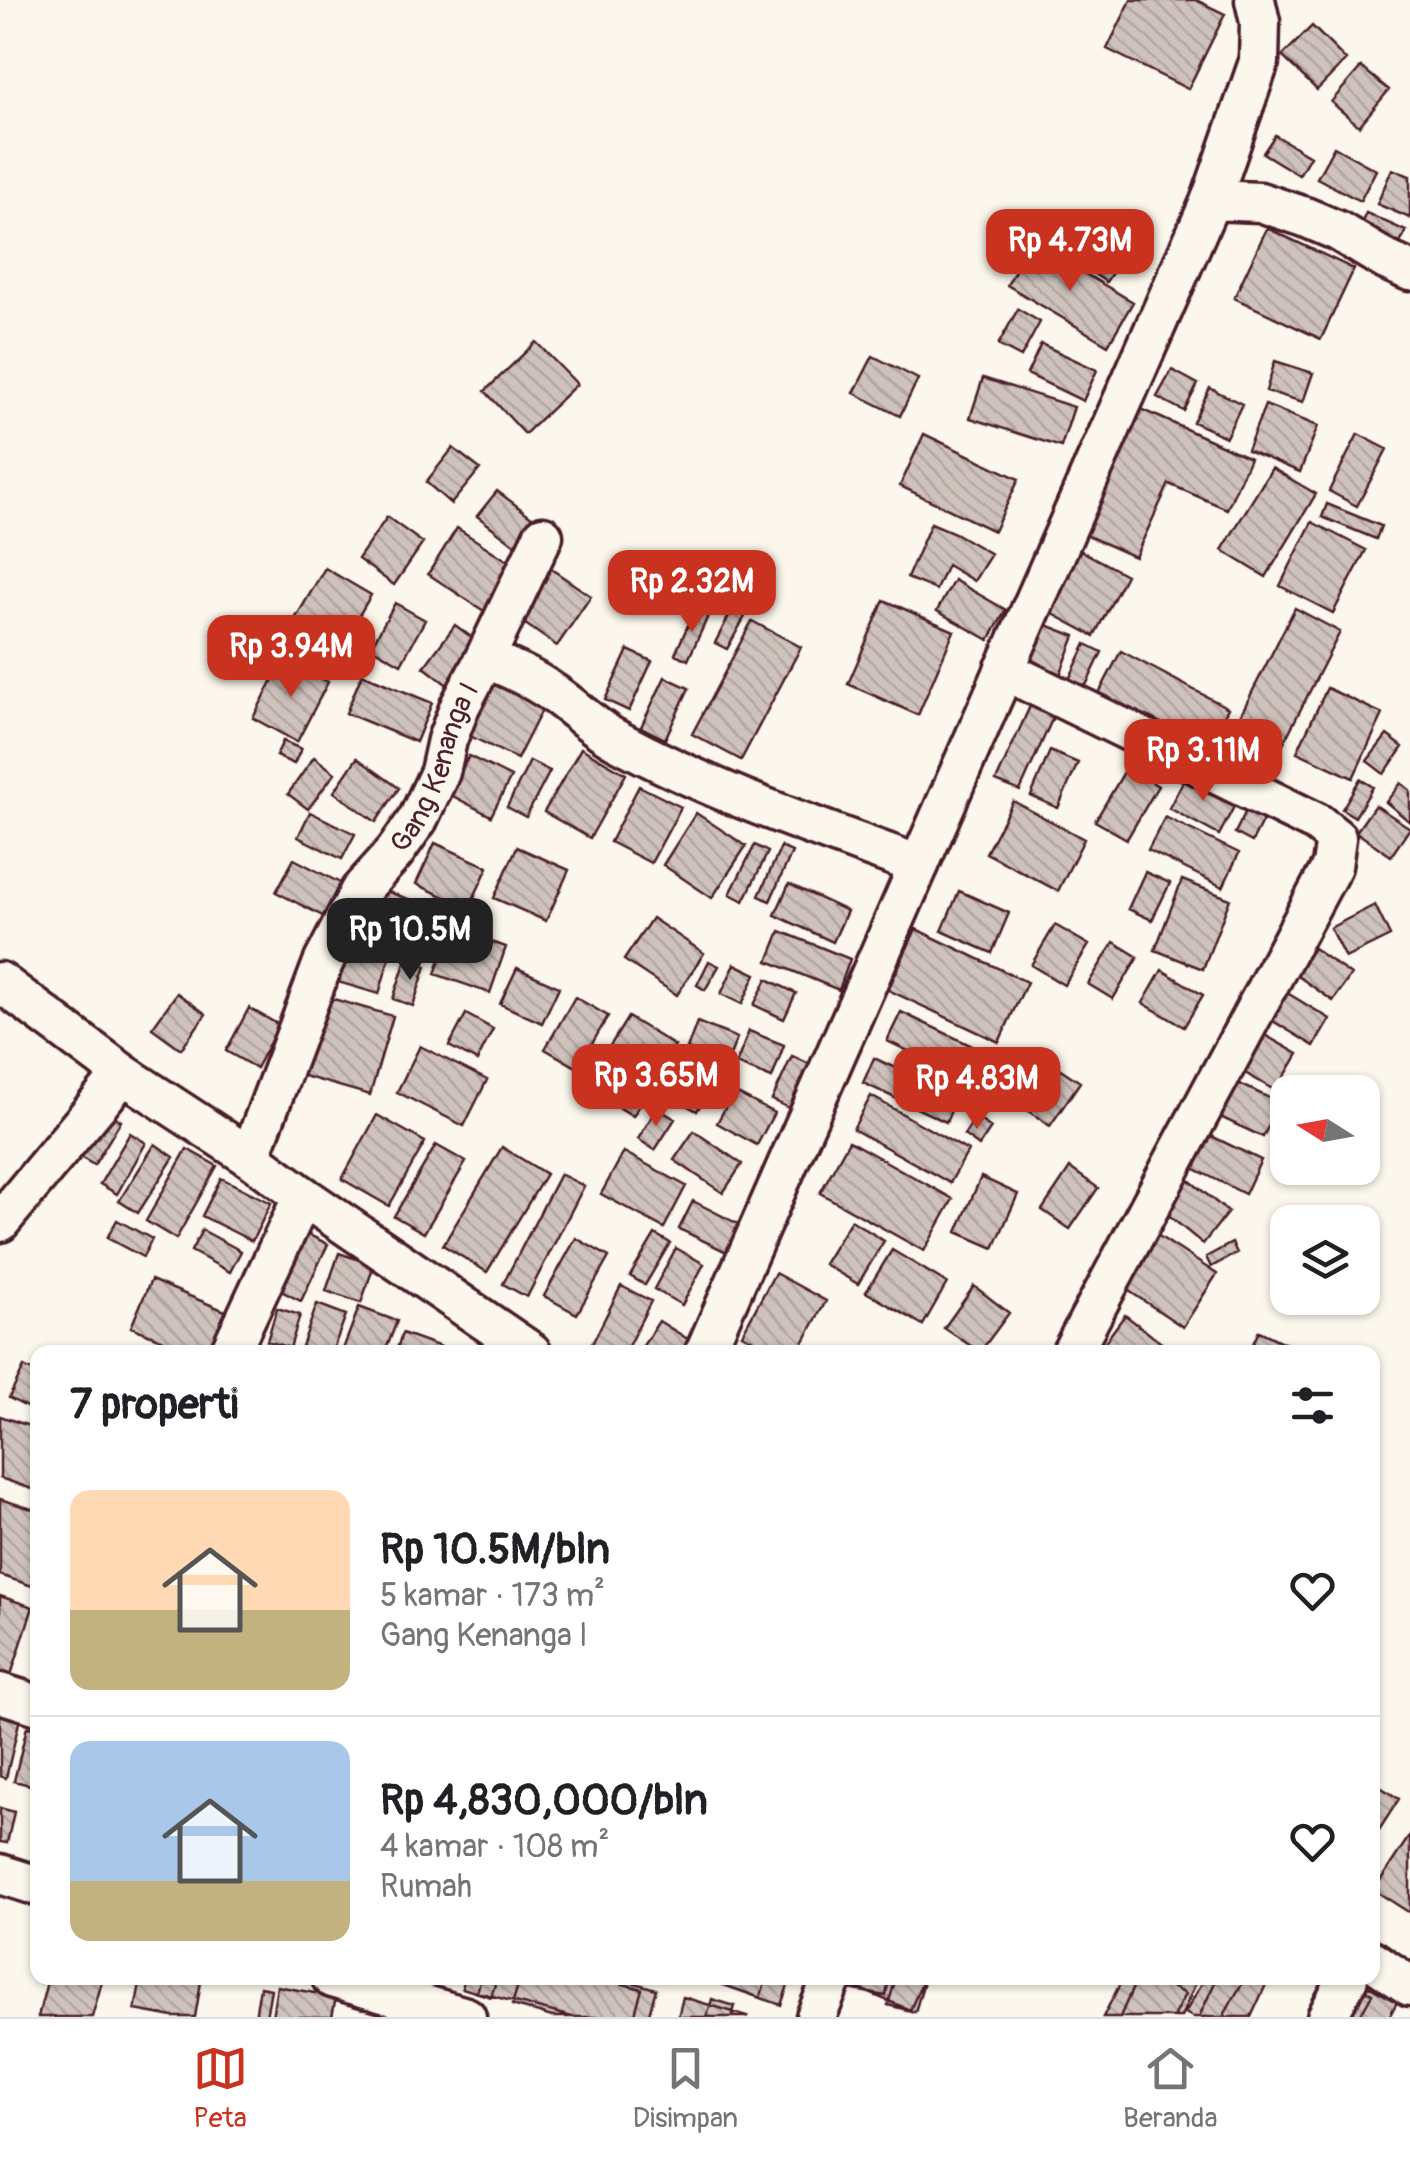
<!DOCTYPE html>
<html lang="id">
<head>
<meta charset="utf-8">
<style>
	:root { --surface:#fff; --page:#f6f6f6; --text:#202124; --muted:#757577; --line:#e0e0e0; --accent:#c8321e }
	body { margin:0; font-family:Pangolin,sans-serif; background:var(--page); color:var(--text); height:100vh; display:flex; flex-direction:column; font-size:38px; white-space:nowrap }
	* { box-sizing:border-box; margin:0 }
	p { font-size:32px; color:var(--muted) }
	.icon { flex:none; width:55px; height:55px; fill:none; stroke:currentColor; stroke-width:2; stroke-linecap:round; stroke-linejoin:round }
	.map { position:relative; flex:1; overflow:hidden }
	.details { position:absolute; left:30px; top:1345px; width:1350px; height:640px; display:flex; flex-direction:column; background:var(--surface); border-radius:20px; box-shadow:0 2px 8px #0004 }
	.details>* { flex:none }
	.needle { width:65px; rotate:281deg }
	.fabs { position:absolute; left:1270px; top:1075px; display:grid; gap:20px }
	.fabs a { display:grid; place-items:center; width:110px; height:110px; border-radius:20px; background:var(--surface); box-shadow:0 2px 8px #0004; font-size:50px }
	.price { position:absolute; translate:-50% -85px; padding:0 22px; border-radius:20px; background:var(--accent); color:#fff; font-size:32px; line-height:65px; filter:drop-shadow(0 2px 5px #0008) }
	.price::after { content:''; position:absolute; left:50%; top:60px; width:30px; height:22px; margin-left:-15px; background:inherit; clip-path:polygon(0 0,100% 0,50% 100%) }
	.price.current { background:#222; color:#fff }
	ul { padding:0; list-style:none }
	li { display:flex; align-items:center; gap:30px; height:250px; padding:0 40px }
	li+li { border-top:2px solid var(--line) }
	li span { display:grid; place-items:center; flex:none; width:280px; height:200px; border-radius:20px; color:#555 }
	li>.icon { margin-inline-start:auto }
	span .icon { width:120px; height:120px; fill:#fffc; stroke-width:1 }
	li b { font-size:42px }
	h2 { display:flex; justify-content:space-between; align-items:center; height:120px; padding:0 40px; font-size:42px }
	.tabs { display:flex; justify-content:space-around; align-items:center; height:140px; border-top:2px solid var(--line); background:var(--surface); font-size:28px; color:var(--muted) }
	.tabs a { display:grid; justify-items:center; gap:5px }
	.tabs .current { color:var(--accent) }
	.map>svg:first-child { display:block }
</style>
</head>
<body>
<div class="map">
<svg width="1410" height="2017" viewBox="0 0 1410 2017">
	<defs>
		<pattern id="building-back-hatch" width="6" height="6" patternUnits="userSpaceOnUse" patternTransform="scale(2.5)"><rect width="6" height="6" fill="#cfc2bc"/><path d="M-1 5l2 2M0 0l6 6M5-1l2 2" fill="none" stroke="#b3a6a2"/></pattern>
	</defs>
	<rect width="100%" height="100%" fill="#fbf7ec"/>
	<filter id="ink" filterUnits="userSpaceOnUse"><feTurbulence type="fractalNoise" baseFrequency=".01" numOctaves="2"/><feDisplacementMap in="SourceGraphic" scale="20" xChannelSelector="R" yChannelSelector="G"/><feConvolveMatrix kernelMatrix="1 2 1 2 8 2 1 2 1" color-interpolation-filters="sRGB"/></filter>
	<g filter="url(#ink)">
		<!-- building -->
		<path fill="url(#building-back-hatch)" stroke="#4a1f2b" stroke-width="2.5" d="M1131 0H1196L1225 14 1188 89 1107 49Z
			M1312 26 1346 60 1317 90 1282 56Z
			M1361 67 1389 90 1359 126 1331 102Z
			M1275 135 1310 156 1299 175 1263 153Z
			M1334 147 1376 170 1360 201 1317 178Z
			M1392 169 1410 176V218L1377 204Z
			M1366 213 1406 231 1396 251 1357 233Z
			M1064 215 1123 256 1106 282 1046 241Z
			M1267 228 1354 269 1321 339 1234 298Z
			M1031 242 1133 302 1108 345 1007 285Z
			M1018 309 1040 322 1021 357 998 345Z
			M536 342 577 384 525 434 485 391Z
			M1041 344 1097 370 1083 401 1027 374Z
			M873 356 918 379 900 416 854 393Z
			M1275 361 1313 373 1303 402 1266 391Z
			M1172 370 1198 384 1184 411 1157 397Z
			M983 378 1074 407 1061 447 970 418Z
			M1210 388 1242 404 1226 437 1193 422Z
			M1265 405 1318 426 1300 472 1247 450Z
			M1139 408 1250 458 1227 509 1169 484 1135 557 1081 533Z
			M924 434 1019 479 994 531 900 486Z
			M1358 434 1387 449 1357 506 1329 491Z
			M453 448 480 469 451 504 426 482Z
			M1272 468 1316 494 1266 577 1222 550Z
			M497 491 537 521 518 547 477 516Z
			M1327 504 1381 526 1376 539 1322 517Z
			M387 517 423 543 394 585 358 559Z
			M1312 522 1366 550 1333 613 1280 586Z
			M931 523 955 533 991 554 974 581 947 565 936 590 907 578Z
			M457 528 514 565 484 611 428 574Z
			M1076 548 1126 575 1094 636 1044 609Z
			M541 562 591 596 557 646 508 612Z
			M325 568 371 595 341 646 295 619Z
			M954 580 1006 610 989 640 937 611Z
			M884 600 954 631 918 715 848 684Z
			M395 603 425 620 401 664 371 647Z
			M735 604 748 611 727 649 715 643Z
			M1295 608 1340 632 1261 787 1216 763Z
			M695 610 708 616 688 660 675 654Z
			M752 621 801 647 741 760 692 734Z
			M1039 622 1075 636 1058 680 1022 665Z
			M455 625 486 648 454 690 424 667Z
			M1086 644 1102 652 1079 700 1063 692Z
			M628 650 652 661 629 711 605 700Z
			M1121 651 1228 708 1203 755 1096 699Z
			M324 655 341 656 340 675 323 674Z
			M284 659 328 682 297 742 253 718Z
			M486 668 548 698 517 759 456 729Z
			M362 674 432 703 416 742 346 713Z
			M665 677 689 688 665 739 641 727Z
			M1327 688 1383 714 1353 778 1297 752Z
			M1031 704 1054 715 1020 791 996 781Z
			M1387 735 1403 747 1384 774 1367 761Z
			M283 741 301 749 294 764 276 756Z
			M581 748 626 774 590 838 544 812Z
			M1050 751 1078 763 1058 808 1031 796Z
			M469 756 511 777 491 816 449 794Z
			M314 757 335 773 308 809 288 794Z
			M357 758 399 788 376 822 334 792Z
			M530 761 550 771 526 817 507 807Z
			M1127 767 1158 786 1127 839 1095 821Z
			M1187 774 1237 801 1219 835 1169 808Z
			M1360 779 1373 787 1355 817 1342 809Z
			M1401 783 1410 790V822L1386 802Z
			M639 786 681 807 651 863 610 842Z
			M1013 801 1084 839 1058 891 986 853Z
			M1251 801 1268 810 1252 842 1235 833Z
			M1375 805 1410 828 1391 856 1356 832Z
			M310 812 355 834 342 859 298 837Z
			M696 813 746 846 712 898 663 865Z
			M1165 817 1239 853 1223 887 1148 850Z
			M435 843 488 867 469 908 416 884Z
			M755 845 768 852 744 901 730 894Z
			M517 847 569 870 546 921 494 898Z
			M781 847 792 852 770 901 759 896Z
			M294 859 340 883 323 916 276 892Z
			M1145 872 1170 883 1152 920 1128 909Z
			M1182 880 1230 899 1203 969 1155 950Z
			M789 884 847 911 833 942 775 915Z
			M383 890 434 908 421 948 369 930Z
			M959 891 1009 913 992 953 942 931Z
			M1375 905 1390 936 1345 958 1330 928Z
			M652 918 704 953 677 995 624 960Z
			M1055 925 1089 945 1064 985 1031 965Z
			M451 928 506 947 490 993 435 974Z
			M916 929 1027 982 999 1042 888 990Z
			M780 931 850 959 839 990 768 961Z
			M345 935 392 949 379 994 331 980Z
			M1114 942 1138 957 1113 999 1088 984Z
			M1313 948 1351 975 1333 1001 1295 974Z
			M406 960 426 966 413 1006 393 999Z
			M709 961 719 966 705 990 697 985Z
			M735 964 756 974 742 1004 721 994Z
			M517 968 559 987 542 1023 500 1004Z
			M1162 970 1203 995 1184 1027 1143 1003Z
			M767 979 796 993 784 1019 754 1005Z
			M1284 991 1330 1019 1314 1046 1268 1018Z
			M177 993 206 1014 181 1049 152 1028Z
			M316 994 393 1016 370 1095 293 1073Z
			M575 997 608 1016 578 1068 545 1049Z
			M249 1008 279 1025 256 1068 226 1051Z
			M901 1012 983 1051 969 1080 887 1041Z
			M466 1014 493 1029 477 1061 449 1046Z
			M628 1017 675 1046 633 1116 585 1086Z
			M697 1022 737 1038 726 1065 687 1049Z
			M1256 1030 1298 1054 1276 1091 1235 1067Z
			M749 1031 784 1045 772 1078 736 1064Z
			M420 1046 487 1080 464 1126 397 1092Z
			M792 1056 823 1070 803 1115 772 1100Z
			M874 1058 957 1097 946 1122 863 1083Z
			M692 1066 715 1079 697 1111 675 1099Z
			M1056 1066 1080 1082 1050 1126 1026 1109Z
			M1221 1075 1280 1103 1263 1137 1205 1110Z
			M734 1092 774 1113 757 1145 717 1123Z
			M871 1096 968 1151 950 1183 853 1129Z
			M657 1108 675 1119 655 1150 638 1139Z
			M102 1109 121 1121 94 1165 75 1154Z
			M377 1115 425 1142 389 1206 342 1179Z
			M976 1117 991 1128 979 1146 964 1135Z
			M694 1131 742 1164 723 1193 674 1160Z
			M1203 1132 1261 1160 1245 1194 1187 1165Z
			M130 1133 146 1143 117 1194 100 1184Z
			M849 1141 953 1199 924 1251 820 1193Z
			M155 1144 174 1157 138 1213 119 1201Z
			M436 1145 466 1162 424 1233 394 1216Z
			M502 1147 546 1174 487 1272 443 1245Z
			M187 1149 217 1166 176 1239 146 1221Z
			M624 1152 686 1186 664 1228 601 1194Z
			M1070 1168 1098 1188 1070 1229 1042 1210Z
			M560 1174 584 1186 527 1297 503 1284Z
			M1183 1175 1228 1212 1203 1244 1157 1206Z
			M981 1177 1018 1194 994 1248 957 1232Z
			M221 1178 271 1203 252 1241 202 1216Z
			M693 1201 746 1228 733 1255 679 1229Z
			M117 1220 152 1239 143 1257 107 1238Z
			M851 1220 884 1241 858 1284 824 1264Z
			M284 1223 328 1244 301 1301 257 1279Z
			M202 1230 241 1251 230 1272 191 1251Z
			M1151 1231 1217 1274 1183 1327 1117 1283Z
			M655 1234 670 1243 645 1285 630 1276Z
			M576 1238 609 1257 577 1314 544 1296Z
			M1232 1243 1237 1253 1211 1267 1206 1257Z
			M676 1248 704 1264 682 1305 654 1289Z
			M892 1250 947 1283 923 1325 866 1292Z
			M339 1253 374 1265 361 1303 326 1291Z
			M775 1273 826 1301 798 1352H775L742 1334Z
			M151 1280 230 1313 213 1352H193L131 1327Z
			M621 1286 651 1301 625 1352H588Z
			M974 1286 1009 1313 980 1352 944 1328Z
			M317 1304 346 1315 332 1352H300Z
			M359 1307 397 1321 385 1352H342Z
			M277 1308 300 1315 290 1348 267 1341Z
			M1125 1315 1173 1352H1102L1099 1350Z
			M659 1321 699 1346 694 1352H639Z
			M1259 1331 1303 1352H1249Z
			M402 1333 441 1347 440 1352H396Z
			M24 1367 38 1374V1413L9 1398Z
			M0 1416 38 1429V1491L0 1478Z
			M0 1499 38 1511V1588L0 1575Z
			M0 1596 33 1607 11 1675 0 1672Z
			M0 1709 21 1714 6 1778 0 1776Z
			M27 1727 38 1729V1787L14 1781Z
			M1374 1783 1399 1799 1372 1841V1785Z
			M0 1808 14 1812 7 1843 0 1842Z
			M1410 1835V1913L1374 1890Z
			M48 1978H103L92 2017H38Z
			M141 1978H175L201 1982 195 2017H173L135 2010Z
			M465 1978H497L491 1997 462 1988Z
			M481 1978H600L642 1989 634 2017H572L477 1992Z
			M520 1978H618L656 1989 648 2017H552L512 2005Z
			M704 1978H767L760 1998Z
			M720 1978H783L790 1980 781 2005 718 1983Z
			M851 1978H889L886 1996 849 1989Z
			M859 1978H924L910 2010 855 1987Z
			M896 1978H925L915 2012 888 2005Z
			M1123 1978H1153L1185 1994 1173 2017H1103Z
			M1137 1978H1198L1181 2017H1120Z
			M1205 1978H1245L1223 2017H1193L1185 2013Z
			M1217 1978H1269L1251 2017H1199Z
			M1342 1978 1372 1994 1359 2017H1317Z
			M1359 1981 1397 2002 1389 2017H1340Z
			M277 1986 336 1997 332 2017H272Z
			M260 1987 271 1989 266 2017H255Z
			M683 1997 747 2016 746 2017H678Z
			M712 1999 735 2006 732 2017H707Z"/>
		<g fill="none" stroke-linecap="round" stroke-linejoin="round">
			<defs>
				<g id="minor">
					<path d="M1211 200 1259 62 1260 22 1255 0"/>
					<path d="M485 658C509 668 532 678 553 693 574 707 593 727 615 739 712 792 816 827 919 865"/>
					<path d="M1004 670 1317 823 1336 838 1332 866 1072 1352"/>
					<path d="M0 982 123 1074 250 1157 303 1196 531 1352"/>
					<path id="s1" d="M250 1157 323 963 360 891 395 852 418 819 440 772 447 740 460 706 485 658 543 536"/>
					<path d="M0 1222 123 1074"/>
					<path d="M230 1352 303 1196"/>
					<path d="M705 1352 1211 200 1260 202 1305 217 1338 231 1386 260 1410 271"/>
					<path d="M0 1693 38 1705"/>
					<path d="M0 1874 38 1886"/>
					<path d="M1372 1960 1410 1986"/>
					<path d="M332 1978 466 2017"/>
					<path d="M816 2017 832 1978"/>
					<path d="M1327 2017 1348 1978"/>
				</g>
			</defs>
			<!-- minor casing -->
			<use href="#minor" stroke="#4a1f2b" stroke-width="45"/>
			<!-- minor -->
			<use href="#minor" stroke="#fbf7ec" stroke-width="38"/>
		</g>
	</g>
	<g text-anchor="middle" dominant-baseline="central" stroke-width="8" stroke-linejoin="round" paint-order="stroke">
		<!-- street labels -->
		<g font-size="28" fill="#4a1f2b" stroke="#fbf7ec">
			<text stroke="none"><textPath href="#s1" startOffset="435">Gang Kenanga I</textPath></text>
		</g>
	</g>
</svg>
<div class="fabs">
<a><svg class="needle" viewBox="-14 -14 28 28"><path d="M0-13l5 13h-10z" fill="#e53935"/><path d="M0 13l5-13h-10z" fill="#757577"/></svg></a>
<a><svg class="icon" aria-label="layers" viewBox="0 0 24 24"><path d="M12 4l9 5-9 5-9-5zM3 14l9 5 9-5"/></svg></a>
</div>
<b class="price" style="left:1070px;top:294px">Rp 4.73M</b>
<b class="price" style="left:692px;top:635px">Rp 2.32M</b>
<b class="price" style="left:291px;top:700px">Rp 3.94M</b>
<b class="price" style="left:1203px;top:804px">Rp 3.11M</b>
<b class="price current" style="left:410px;top:983px">Rp 10.5M</b>
<b class="price" style="left:656px;top:1129px">Rp 3.65M</b>
<b class="price" style="left:977px;top:1132px">Rp 4.83M</b>
<section class="details">
<h2>7 properti<svg class="icon" aria-label="filters" viewBox="0 0 24 24"><path d="M4 7h16M4 17h16"/><circle cx="9" cy="7" r="2"/><circle cx="15" cy="17" r="2"/></svg></h2>
<ul>
<li><span style="background:linear-gradient(#ffd9b3 60%,#c2b280 0)"><svg class="icon" aria-label="home" viewBox="0 0 24 24"><path d="M3 11l9-7 9 7M6 9v11h12V9"/></svg></span><div><b>Rp 10.5M/bln</b><p>5 kamar · 173 m²</p><p>Gang Kenanga I</p></div><svg class="icon" aria-label="heart" viewBox="0 0 24 24"><path d="M12 20l-8-8c-3-5 5-10 8-4 3-6 11-1 8 4z"/></svg></li>
<li><span style="background:linear-gradient(#a9c7e8 70%,#c2b280 0)"><svg class="icon" aria-label="home" viewBox="0 0 24 24"><path d="M3 11l9-7 9 7M6 9v11h12V9"/></svg></span><div><b>Rp 4,830,000/bln</b><p>4 kamar · 108 m²</p><p>Rumah</p></div><svg class="icon" aria-label="heart" viewBox="0 0 24 24"><path d="M12 20l-8-8c-3-5 5-10 8-4 3-6 11-1 8 4z"/></svg></li>
</ul>
</section>
</div>
<nav class="tabs">
<a class="current"><svg class="icon" aria-label="map" viewBox="0 0 24 24"><path d="M3 6l6-2 6 2 6-2v14l-6 2-6-2-6 2zM9 4v14M15 6v14"/></svg>Peta</a>
<a><svg class="icon" aria-label="saved" viewBox="0 0 24 24"><path d="M7 4h10v16l-5-4-5 4z"/></svg>Disimpan</a>
<a><svg class="icon" aria-label="home" viewBox="0 0 24 24"><path d="M3 11l9-7 9 7M6 9v11h12V9"/></svg>Beranda</a>
</nav>
</body>
</html>
